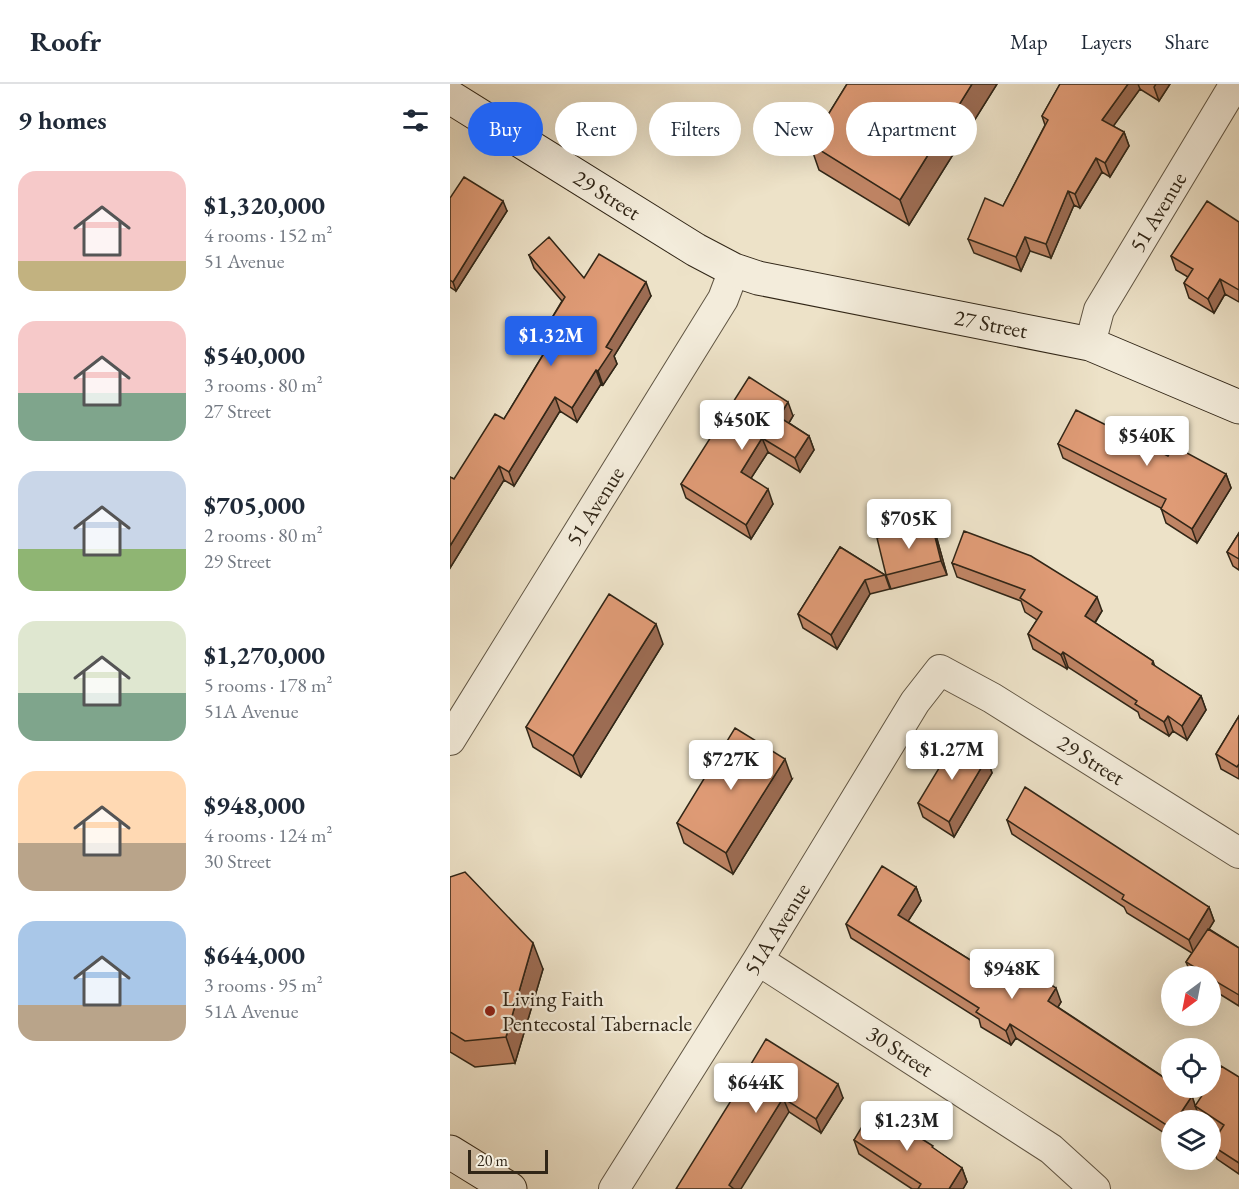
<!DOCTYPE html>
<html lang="en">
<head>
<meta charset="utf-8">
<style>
	:root { --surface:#fff; --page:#f2f2f3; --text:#1f2937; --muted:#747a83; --line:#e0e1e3; --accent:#2563eb }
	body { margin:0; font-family:"EB Garamond",serif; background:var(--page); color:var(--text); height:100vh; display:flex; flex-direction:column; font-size:22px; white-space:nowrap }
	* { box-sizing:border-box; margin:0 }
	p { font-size:20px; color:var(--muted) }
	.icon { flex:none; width:33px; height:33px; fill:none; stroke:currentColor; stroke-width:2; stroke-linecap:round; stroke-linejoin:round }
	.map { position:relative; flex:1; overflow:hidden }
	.sheet { display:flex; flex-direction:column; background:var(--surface); width:450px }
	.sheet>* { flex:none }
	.top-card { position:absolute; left:18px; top:18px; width:570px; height:54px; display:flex; gap:12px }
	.needle { width:39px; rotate:212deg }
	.fabs { position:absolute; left:711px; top:882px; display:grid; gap:12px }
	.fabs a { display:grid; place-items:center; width:60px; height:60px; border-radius:50%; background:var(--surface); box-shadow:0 6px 24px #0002; font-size:30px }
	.scale { position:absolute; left:18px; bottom:15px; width:80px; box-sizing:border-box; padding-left:6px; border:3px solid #312617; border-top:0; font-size:16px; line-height:21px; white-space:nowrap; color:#312617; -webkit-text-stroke:4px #f3ecdb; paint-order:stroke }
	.price { position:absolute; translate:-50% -51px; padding:0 14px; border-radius:6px; background:#fff; color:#222; font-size:20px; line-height:39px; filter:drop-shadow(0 2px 3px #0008) }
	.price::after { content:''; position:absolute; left:50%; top:36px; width:18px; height:14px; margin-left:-9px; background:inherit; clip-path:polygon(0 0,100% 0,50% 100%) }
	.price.on { background:var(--accent); color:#fff }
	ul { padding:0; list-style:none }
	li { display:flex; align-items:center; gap:18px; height:150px; padding:0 18px }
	li span { display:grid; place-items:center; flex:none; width:168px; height:120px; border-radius:18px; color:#555 }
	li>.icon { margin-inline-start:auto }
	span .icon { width:72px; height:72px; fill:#fffc; stroke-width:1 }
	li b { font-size:26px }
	h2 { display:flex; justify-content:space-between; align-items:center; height:72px; padding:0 18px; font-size:26px }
	.tag { padding:0 21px; border-radius:27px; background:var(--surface); box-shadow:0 6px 24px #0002; font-size:21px; line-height:54px }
	.tag.on { background:var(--accent); color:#fff }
	header { display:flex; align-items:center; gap:36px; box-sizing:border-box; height:84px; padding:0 30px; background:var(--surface); border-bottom:2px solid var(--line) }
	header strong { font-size:28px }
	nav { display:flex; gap:33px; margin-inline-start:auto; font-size:21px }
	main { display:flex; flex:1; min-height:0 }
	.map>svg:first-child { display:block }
</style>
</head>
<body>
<header>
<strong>Roofr</strong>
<nav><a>Map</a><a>Layers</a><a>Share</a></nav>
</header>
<main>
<section class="sheet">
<h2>9 homes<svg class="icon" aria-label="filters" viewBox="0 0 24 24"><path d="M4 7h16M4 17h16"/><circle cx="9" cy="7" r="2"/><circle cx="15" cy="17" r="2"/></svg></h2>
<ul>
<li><span style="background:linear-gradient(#f6c9c9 75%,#c2b280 0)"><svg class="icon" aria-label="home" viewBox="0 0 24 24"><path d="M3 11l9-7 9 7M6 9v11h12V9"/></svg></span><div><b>$1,320,000</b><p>4 rooms · 152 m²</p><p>51 Avenue</p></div></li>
<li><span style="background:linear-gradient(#f6c9c9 60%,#7fa58c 0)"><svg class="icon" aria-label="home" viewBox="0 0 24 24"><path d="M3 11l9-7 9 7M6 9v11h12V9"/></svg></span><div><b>$540,000</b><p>3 rooms · 80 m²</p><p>27 Street</p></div></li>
<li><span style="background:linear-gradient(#c9d6e8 65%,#8fb573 0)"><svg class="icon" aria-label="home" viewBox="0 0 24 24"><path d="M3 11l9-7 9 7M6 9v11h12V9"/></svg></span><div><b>$705,000</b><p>2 rooms · 80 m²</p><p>29 Street</p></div></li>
<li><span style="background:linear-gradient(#dfe7d0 60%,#7fa58c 0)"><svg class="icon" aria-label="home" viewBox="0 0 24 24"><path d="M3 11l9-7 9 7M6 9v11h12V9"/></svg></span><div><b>$1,270,000</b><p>5 rooms · 178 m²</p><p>51A Avenue</p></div></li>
<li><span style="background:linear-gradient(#ffd9b3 60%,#b9a48a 0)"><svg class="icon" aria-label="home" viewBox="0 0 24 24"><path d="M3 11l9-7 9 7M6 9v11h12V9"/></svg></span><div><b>$948,000</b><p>4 rooms · 124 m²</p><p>30 Street</p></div></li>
<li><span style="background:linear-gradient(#a9c7e8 70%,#b9a48a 0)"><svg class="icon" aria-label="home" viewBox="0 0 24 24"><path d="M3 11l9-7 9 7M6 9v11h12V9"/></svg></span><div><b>$644,000</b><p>3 rooms · 95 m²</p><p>51A Avenue</p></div></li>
</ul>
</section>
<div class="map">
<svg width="789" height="1105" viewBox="0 0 789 1105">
	<rect width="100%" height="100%" fill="#ede2c8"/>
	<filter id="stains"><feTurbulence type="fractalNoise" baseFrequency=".00333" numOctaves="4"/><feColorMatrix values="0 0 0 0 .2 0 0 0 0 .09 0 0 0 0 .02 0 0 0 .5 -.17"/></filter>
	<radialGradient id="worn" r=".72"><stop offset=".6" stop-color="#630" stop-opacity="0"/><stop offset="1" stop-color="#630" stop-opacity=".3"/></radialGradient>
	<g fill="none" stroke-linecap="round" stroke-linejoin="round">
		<defs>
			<path id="street" d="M640 260 649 226 785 0
				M0 656 273 215 284 186
				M308 876 601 1065 645 1105
				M164 1105 308 876 465 618 490 586 542 614 789 769"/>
			<path id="secondary" d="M0 13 246 166 284 186 308 194 640 260 789 323
				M0 1068 60 1105"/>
		</defs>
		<!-- street casing -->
		<use href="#street" stroke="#605543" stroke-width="32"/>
		<!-- secondary casing -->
		<use href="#secondary" stroke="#312617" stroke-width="35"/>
		<!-- street -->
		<use href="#street" stroke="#f3ecdb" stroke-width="30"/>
		<!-- secondary -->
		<use href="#secondary" stroke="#f3ecdb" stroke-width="33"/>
	</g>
	<!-- wall -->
	<path fill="#c08565" stroke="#312617" stroke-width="1.5" d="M397 0H547L459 141 369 86 360 60Z
		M610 0H720L709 17 690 5 663 42 674 48 679 62 660 93 652 88 630 124 624 121 601 174 580 167 571 187 524 169 518 155 553 122 595 41 592 32Z
		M0 114 57 127 6 207 0 203Z
		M789 138V218L775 210 764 229 739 214 734 199 738 193 726 186 721 172Z
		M79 171 134 194 201 212 164 272 167 280 153 301 151 300 127 338 110 327 64 402 54 396 0 484V393L4 395 54 335 102 256 97 242 112 217 84 184Z
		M343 332 339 339 359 352 364 366 350 388 318 368 301 394 323 420 301 455 236 414 231 400Z
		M608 360 718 372 776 390 781 404 747 459 716 439 711 424 613 374Z
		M789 449V486L783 482 777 468Z
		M487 455 497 491 441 505 436 491Z
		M390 463 435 491 440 505 420 510 387 565 353 544 348 530Z
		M502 479 652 527 645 539 703 577 705 583 751 612 756 626 737 656 723 647 719 652 690 634 688 628 618 583 617 585 583 565 578 550 587 536 575 528 571 517 507 493Z
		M213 560 131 693 83 663 76 643Z
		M789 632V695L771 685 766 670Z
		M537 674 542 689 504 753 473 733 468 719Z
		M342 695 283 790 234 759 227 739Z
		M557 736 759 823 764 837 759 845 789 864V922L760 904V892H742L736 878 742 869 677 829 674 823 562 750Z
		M0 793 93 885 65 979 25 983 0 968Z
		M466 803 471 817 458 837 549 894 611 918 608 923 742 1012 745 1022 789 993V1090L767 1075 761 1061 770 1049 760 1043V1036H750L747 1027 740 1036H722V1054L566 954 561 961 531 943 529 935 401 854 396 840Z
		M295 990 393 1014 371 1049 339 1028 296 993Z
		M404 1056 484 1065 512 1084 517 1098 513 1105H462L409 1070Z"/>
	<!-- shaded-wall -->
	<path fill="#9c6c53" stroke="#312617" stroke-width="1.5" d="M522 0H547L459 141 450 116Z
		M678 0H688L690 5 657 51 652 36Z
		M706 0H720L709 17 704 3Z
		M674 48 679 62 660 93 655 79Z
		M646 74 652 88 630 124 625 110Z
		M618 107 624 121 601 174 596 160Z
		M53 117 57 127 6 207 3 198Z
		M575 153 580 167 571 187 566 173Z
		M770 195 775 210 764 229 758 215Z
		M196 198 201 212 164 272 167 280 153 301 148 287 156 263Z
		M146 286 151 300 127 338 122 324Z
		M105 313 110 327 64 402 59 388Z
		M338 318 343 332 334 347 329 333Z
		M359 352 364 366 350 388 345 374Z
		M312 354 318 368 296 402 291 388Z
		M49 382 54 396 0 484V462Z
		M776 390 781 404 747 459 742 445Z
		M318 405 323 420 301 455 296 441Z
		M482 441 487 455 497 491 491 477Z
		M415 496 420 510 387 565 381 551Z
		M647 513 652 527 640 546 635 532Z
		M206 540 213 560 131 693 123 672Z
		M613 568 618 583 617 585 611 571Z
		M751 612 756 626 737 656 732 642Z
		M718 632 723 647 719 652 714 638Z
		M537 674 542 689 504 753 499 738Z
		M335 675 342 695 283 790 276 769Z
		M466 803 471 817 453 845 448 831Z
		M759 823 764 837 744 870 739 856Z
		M83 859 93 885 65 979 56 953Z
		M606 904 611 918 603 931 598 917Z
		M560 940 566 954 561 961 556 947Z
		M388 1000 393 1014 371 1049 366 1035Z
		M742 1012 747 1027 740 1036H726Z
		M333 1014 339 1028 291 1105H280L279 1101Z
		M512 1084 517 1098 513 1105H499Z"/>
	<!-- building -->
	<path fill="#df9b76" stroke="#312617" stroke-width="1.5" d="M397 0H522L450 116 360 60Z
		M610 0H678L652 36 674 48 655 79 646 74 625 110 618 107 596 160 575 153 566 173 518 155 535 114 553 122 598 36 592 32Z
		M14 93 53 117 3 198 0 196V114Z
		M757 117 789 138V206L770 195 758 215 734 199 743 185 721 172Z
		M99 153 134 194 149 170 196 198 156 263 162 266 148 287 146 286 122 324 105 313 59 388 49 382 0 462V393L4 395 45 330 54 335 107 248 97 242 115 213 79 171Z
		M299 293 338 318 329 333 359 352 345 374 312 354 291 388 318 405 296 441 231 400Z
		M626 326 718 372 724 362 776 390 742 445 711 425 716 415 608 360Z
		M482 441 491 477 436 491 427 454Z
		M514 447 581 472 647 513 635 532 703 577 702 580 751 612 732 642 718 632 714 638 685 620 687 617 613 568 611 571 578 550 592 528 570 514 575 506 502 479Z
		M789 449V475L777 468Z
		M390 463 435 491 415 496 381 551 348 530Z
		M159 510 206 540 123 672 76 643Z
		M789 632V680L787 683 766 670Z
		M285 644 335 675 276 769 227 739Z
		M506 656 537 674 499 738 468 719Z
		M575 703 759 823 739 856 672 815 674 811 557 736Z
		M432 782 466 803 448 831 549 894 561 875 606 904 598 917 722 999V1004H729L742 1012 726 1036H722L721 1044 560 940 556 947 526 928 529 924 396 840Z
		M15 788 83 859 56 953 15 957 0 948V793Z
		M758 845 789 864V911L760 894V892H759L736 878Z
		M316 955 388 1000 366 1035 333 1014 279 1101 284 1105H226L297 991 295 990Z
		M771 982 789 993V1079L761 1061 774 1041 745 1022 757 1004H760V998Z
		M423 1024 483 1062 482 1063 512 1084 499 1105H468L471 1100 404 1056Z"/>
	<!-- markers -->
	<circle fill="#8f2418" stroke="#f3ecdb" stroke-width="2" cx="40" cy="927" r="6"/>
	<g text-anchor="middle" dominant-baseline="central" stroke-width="4.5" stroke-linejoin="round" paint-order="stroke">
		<!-- street labels -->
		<g font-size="22" fill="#312617" stroke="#f3ecdb">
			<text transform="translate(157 111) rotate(32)">29 Street</text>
			<text transform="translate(708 128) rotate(-59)">51 Avenue</text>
			<text transform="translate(541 240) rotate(11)">27 Street</text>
			<text transform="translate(145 422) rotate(-58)">51 Avenue</text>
			<text transform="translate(641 676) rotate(32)">29 Street</text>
			<text transform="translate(327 845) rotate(-58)">51A Avenue</text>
			<text transform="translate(450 967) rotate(33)">30 Street</text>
		</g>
		<!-- poi labels -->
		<g font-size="22" fill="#312617" stroke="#f3ecdb" text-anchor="start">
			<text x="52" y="914">Living Faith<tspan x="52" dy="25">Pentecostal Tabernacle</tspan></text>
		</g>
	</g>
	<rect width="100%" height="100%" filter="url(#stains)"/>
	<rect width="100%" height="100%" fill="url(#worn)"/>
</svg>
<div class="fabs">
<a><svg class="needle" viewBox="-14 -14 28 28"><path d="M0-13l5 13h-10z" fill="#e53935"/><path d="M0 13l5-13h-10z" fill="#747a83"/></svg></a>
<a><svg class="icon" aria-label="locate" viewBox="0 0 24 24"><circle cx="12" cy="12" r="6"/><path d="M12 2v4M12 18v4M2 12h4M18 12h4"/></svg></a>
<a><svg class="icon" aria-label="layers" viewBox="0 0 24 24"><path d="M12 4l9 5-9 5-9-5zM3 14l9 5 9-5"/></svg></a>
</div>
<div class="scale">20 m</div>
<b class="price on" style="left:101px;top:283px">$1.32M</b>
<b class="price" style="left:292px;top:367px">$450K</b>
<b class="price" style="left:697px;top:383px">$540K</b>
<b class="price" style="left:459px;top:466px">$705K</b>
<b class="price" style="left:502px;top:697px">$1.27M</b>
<b class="price" style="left:281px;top:707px">$727K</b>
<b class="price" style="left:562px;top:916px">$948K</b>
<b class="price" style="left:306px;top:1030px">$644K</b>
<b class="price" style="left:457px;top:1068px">$1.23M</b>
<div class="top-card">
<a class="tag on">Buy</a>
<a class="tag">Rent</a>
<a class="tag">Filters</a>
<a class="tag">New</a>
<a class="tag">Apartment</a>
</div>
</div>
</main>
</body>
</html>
